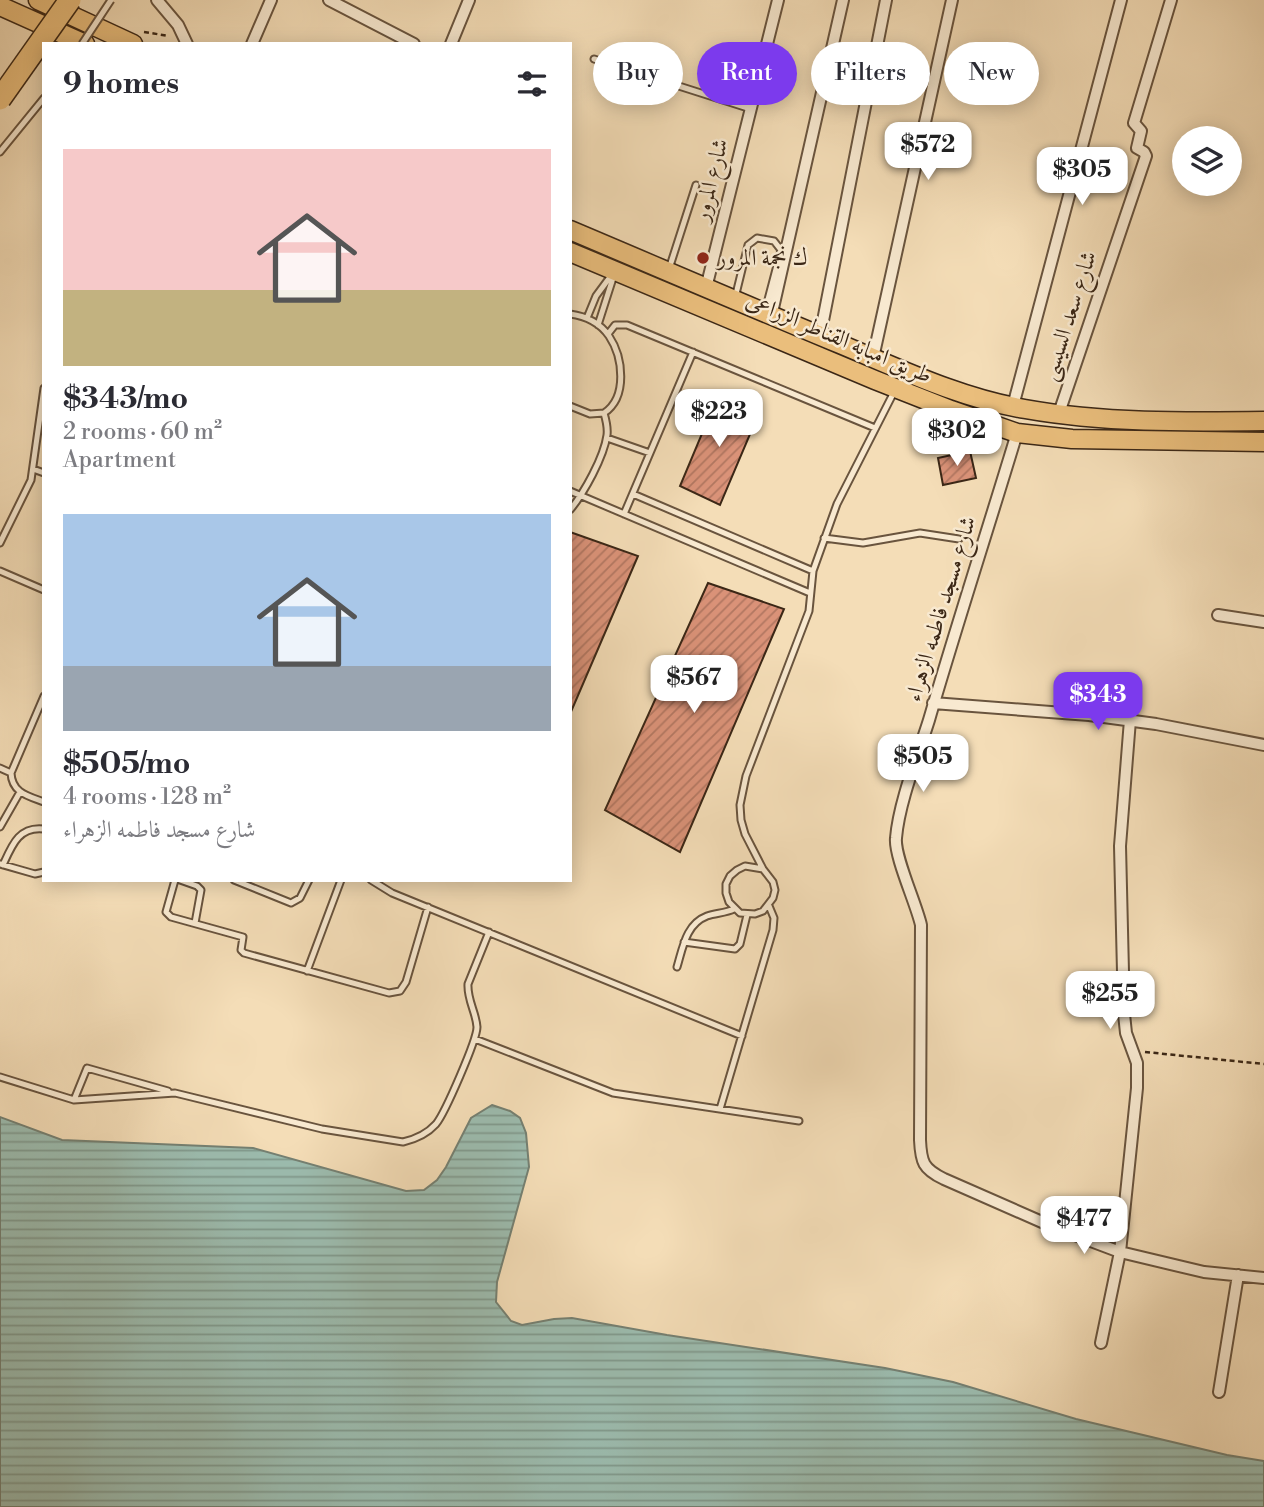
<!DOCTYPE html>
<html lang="en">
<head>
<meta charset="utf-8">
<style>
	:root { --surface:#fff; --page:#f2f2f3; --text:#2b2b33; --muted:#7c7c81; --accent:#7c3aed }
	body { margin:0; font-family:"Libre Bodoni",Amiri,serif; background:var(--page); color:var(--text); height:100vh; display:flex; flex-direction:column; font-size:26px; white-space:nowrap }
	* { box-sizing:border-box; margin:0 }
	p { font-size:23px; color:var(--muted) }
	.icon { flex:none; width:38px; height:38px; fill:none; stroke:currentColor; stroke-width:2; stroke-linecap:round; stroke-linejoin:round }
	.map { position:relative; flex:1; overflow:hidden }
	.sheet { position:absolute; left:42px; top:42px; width:530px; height:840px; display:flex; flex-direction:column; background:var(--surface); border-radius:0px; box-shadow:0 4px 18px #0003 }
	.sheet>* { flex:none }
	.hud { position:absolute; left:593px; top:42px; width:565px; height:63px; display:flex; gap:14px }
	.buttons { position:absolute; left:1172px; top:126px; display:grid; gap:14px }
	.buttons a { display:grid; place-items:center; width:70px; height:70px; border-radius:50%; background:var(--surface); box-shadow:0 4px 18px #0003; font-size:35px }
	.price { position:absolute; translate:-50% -60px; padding:0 16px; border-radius:14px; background:#fff; color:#222; font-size:23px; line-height:46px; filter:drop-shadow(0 2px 4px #0008) }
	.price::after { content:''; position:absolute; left:50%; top:42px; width:21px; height:16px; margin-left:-10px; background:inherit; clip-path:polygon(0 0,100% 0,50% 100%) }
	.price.current { background:var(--accent); color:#fff }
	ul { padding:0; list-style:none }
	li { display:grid; align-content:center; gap:14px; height:371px; padding:0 21px }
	li span { display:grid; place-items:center; height:217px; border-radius:0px; color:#555 }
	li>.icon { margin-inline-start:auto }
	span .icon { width:126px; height:126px; fill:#fffc; stroke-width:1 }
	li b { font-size:30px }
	h2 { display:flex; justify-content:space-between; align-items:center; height:84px; padding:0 21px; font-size:30px }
	.pill { padding:0 24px; border-radius:32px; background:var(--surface); box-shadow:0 4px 18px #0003; font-size:24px; line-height:63px }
	.pill.current { background:var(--accent); color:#fff }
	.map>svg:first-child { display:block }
</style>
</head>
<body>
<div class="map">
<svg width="1264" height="1507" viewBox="0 0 1264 1507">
	<defs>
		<pattern id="water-rules" width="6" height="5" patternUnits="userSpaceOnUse" patternTransform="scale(1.75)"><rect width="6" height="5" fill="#9cbcaf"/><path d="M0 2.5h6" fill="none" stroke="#80998d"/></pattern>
		<pattern id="building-hatch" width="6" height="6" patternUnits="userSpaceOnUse" patternTransform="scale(1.75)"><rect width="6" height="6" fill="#da9278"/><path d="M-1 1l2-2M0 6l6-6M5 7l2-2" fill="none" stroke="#b27761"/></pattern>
	</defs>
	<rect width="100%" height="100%" fill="#f4ddb7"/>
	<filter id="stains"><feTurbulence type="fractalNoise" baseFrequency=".00286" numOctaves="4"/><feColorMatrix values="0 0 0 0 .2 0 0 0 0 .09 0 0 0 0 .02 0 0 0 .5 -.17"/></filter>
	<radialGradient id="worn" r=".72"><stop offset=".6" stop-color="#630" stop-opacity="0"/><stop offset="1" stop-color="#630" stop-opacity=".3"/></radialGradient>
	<!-- water -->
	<path fill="url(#water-rules)" stroke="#758072" stroke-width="2" d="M492 1105 510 1111 520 1118 526 1133 529 1167 497 1282 496 1302 511 1321 522 1325 554 1319 572 1318 667 1335 885 1368 953 1382 1076 1419 1227 1455 1264 1461V1507H0V1117L62 1140 253 1148 406 1191 424 1190 437 1180 446 1167 471 1118Z"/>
	<!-- building -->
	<path fill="url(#building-hatch)" stroke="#3b2716" stroke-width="2" d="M719 393 759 413 720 505 680 486Z
		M970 451 976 478 943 485 938 458Z
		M570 532 638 556 570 714Z
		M708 583 784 609 680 852 605 810Z"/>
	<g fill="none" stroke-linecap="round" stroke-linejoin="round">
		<defs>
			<path id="lane" d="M594 59 751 109
				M0 152 44 98
				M669 269 696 185
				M735 298 748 245 757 238 774 241 781 250 765 311
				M570 314C585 316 600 323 609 336 623 357 628 397 604 413L590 414 570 406
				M587 318 596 296 613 273
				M598 325 614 275
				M608 334 615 325H627L875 428
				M607 438 650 453
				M33 469 44 473
				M570 491 810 593
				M633 494 813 571
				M570 510C584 493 604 457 607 435 608 428 606 420 604 413
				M624 514 693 352
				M824 538 863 543 920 533 959 539
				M0 543 31 480 44 388
				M0 571 44 590
				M44 696 11 773C12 793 28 796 44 802
				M0 768 11 773
				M0 827 20 792
				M0 864 35 874 44 872
				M3 865C12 845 19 826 44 829
				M763 869 745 866 737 870 730 876 726 884V893L729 902 740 913 755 914 763 911 773 898 775 890 773 882 763 869 745 834 741 820 740 805 746 776 809 611 813 571 837 504 895 390
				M175 880 166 912 171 917 243 937 241 950 244 953 389 993 400 991 406 982 428 907
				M180 880 197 886 201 890 195 923
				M234 880 291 903 300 898 309 880
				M371 880 392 893 742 1036
				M684 942 735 949 740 944 747 915
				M677 967C683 947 686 924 707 916 716 913 726 913 734 909
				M307 971 341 880
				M475 1039 613 1093 799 1121
				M0 1077 74 1100 175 1093 322 1129 403 1142C416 1139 427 1134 436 1124 445 1113 477 1040 477 1027 476 1012 467 1000 468 984L489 932
				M74 1100 87 1068 168 1091
				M720 1109 773 930 774 918 769 906"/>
			<path id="street" d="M157 0 178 25 187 44
				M329 0 414 44
				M252 44 271 0
				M451 44 469 0
				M706 288 778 0
				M771 317 843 0
				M820 336 886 0
				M873 358 952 0
				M1013 406 1121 0
				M1059 413 1146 156 1144 152 1137 148 1141 131 1134 123 1171 0
				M1017 433C988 529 957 624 929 720 918 755 899 802 896 838 894 856 916 903 921 925L920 1140C921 1162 923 1169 944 1179L1051 1226 1120 1252 1204 1272 1264 1278
				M1218 615 1264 622
				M933 703 1089 715 1156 724 1264 745
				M1101 1343 1120 1252 1137 1088V1063L1126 1033 1124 1014 1120 846 1130 720
				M1219 1392 1238 1275"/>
			<path id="primary" d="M38 0 133 44
				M0 6 85 44
				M570 230C660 268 750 307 840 344 900 369 960 398 1025 409 1104 423 1184 422 1264 421
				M570 252 875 380 951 410 1017 433 1072 439 1264 442"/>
		</defs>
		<!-- lane casing -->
		<use href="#lane" stroke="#69543e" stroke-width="9"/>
		<!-- street casing -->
		<use href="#street" stroke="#69543e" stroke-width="14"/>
		<!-- primary casing -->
		<use href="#primary" stroke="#3b2716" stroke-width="21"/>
		<!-- path -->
		<path stroke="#3b2716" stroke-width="2.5" stroke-dasharray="5 3.5" stroke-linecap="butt" d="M144 32 169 36
			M1145 1052 1264 1064"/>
		<!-- lane -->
		<use href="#lane" stroke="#f8e9d0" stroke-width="5"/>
		<!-- street -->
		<use href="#street" stroke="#f8e9d0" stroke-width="10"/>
		<!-- primary -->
		<use href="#primary" stroke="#eabe7c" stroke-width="18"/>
		<defs>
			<path id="lane-bridge" d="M82 44 111 0"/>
			<path id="highway-bridge" d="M0 99 70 0"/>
		</defs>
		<!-- lane-bridge casing -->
		<use href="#lane-bridge" stroke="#69543e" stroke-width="9" stroke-linecap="butt"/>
		<!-- highway-bridge casing -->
		<use href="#highway-bridge" stroke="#3b2716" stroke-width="24" stroke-linecap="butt"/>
		<!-- lane-bridge -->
		<use href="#lane-bridge" stroke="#f8e9d0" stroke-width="5"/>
		<!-- highway-bridge -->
		<use href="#highway-bridge" stroke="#eabe7c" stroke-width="21"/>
	</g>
	<!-- markers -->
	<circle fill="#8f2418" stroke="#f8e9d0" stroke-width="2.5" cx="703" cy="258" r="7"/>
	<g text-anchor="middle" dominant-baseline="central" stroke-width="5" stroke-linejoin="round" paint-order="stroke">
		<!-- street labels -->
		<g font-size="23" fill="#3b2716" stroke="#f8e9d0">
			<text transform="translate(711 180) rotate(-76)">شارع المرور</text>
			<text transform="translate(1069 316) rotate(-72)">شارع سعد السيسى</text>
			<text transform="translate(839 338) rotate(23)">طريق امبابه القناطر الزراعى</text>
			<text transform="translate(941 609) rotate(-73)">شارع مسجد فاطمه الزهراء</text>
		</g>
		<!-- poi labels -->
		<g font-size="23" fill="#3b2716" stroke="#f8e9d0" text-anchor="start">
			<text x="717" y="258">ك نجمة المرور</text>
		</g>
	</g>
	<rect width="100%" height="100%" filter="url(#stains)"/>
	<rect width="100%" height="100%" fill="url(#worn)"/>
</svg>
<div class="buttons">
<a><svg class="icon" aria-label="layers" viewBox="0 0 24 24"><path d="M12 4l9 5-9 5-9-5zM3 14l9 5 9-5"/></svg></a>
</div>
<b class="price" style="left:928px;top:182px">$572</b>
<b class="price" style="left:1082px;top:207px">$305</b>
<b class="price" style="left:719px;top:449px">$223</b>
<b class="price" style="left:957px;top:468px">$302</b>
<b class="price" style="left:694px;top:715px">$567</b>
<b class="price current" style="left:1098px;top:732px">$343</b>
<b class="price" style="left:923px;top:794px">$505</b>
<b class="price" style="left:1110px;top:1031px">$255</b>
<b class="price" style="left:1084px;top:1256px">$477</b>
<div class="hud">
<a class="pill">Buy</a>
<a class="pill current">Rent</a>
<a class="pill">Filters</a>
<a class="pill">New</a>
</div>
<section class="sheet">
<h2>9 homes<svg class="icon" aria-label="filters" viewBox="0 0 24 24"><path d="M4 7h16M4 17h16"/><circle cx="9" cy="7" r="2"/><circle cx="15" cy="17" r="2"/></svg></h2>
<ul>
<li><span style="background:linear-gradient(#f6c9c9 65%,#c2b280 0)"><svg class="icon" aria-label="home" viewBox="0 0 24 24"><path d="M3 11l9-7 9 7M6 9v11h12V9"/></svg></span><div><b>$343/mo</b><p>2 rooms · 60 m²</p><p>Apartment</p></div></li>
<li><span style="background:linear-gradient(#a9c7e8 70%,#9aa5b1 0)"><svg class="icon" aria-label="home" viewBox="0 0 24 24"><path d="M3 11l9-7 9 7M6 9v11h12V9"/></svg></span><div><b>$505/mo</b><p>4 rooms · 128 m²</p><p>شارع مسجد فاطمه الزهراء</p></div></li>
</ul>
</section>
</div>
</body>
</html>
